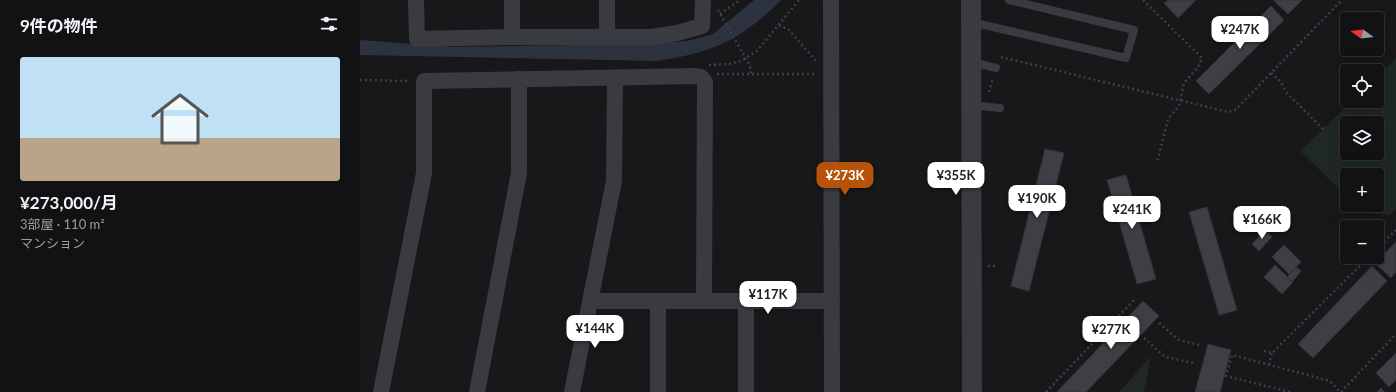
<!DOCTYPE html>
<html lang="ja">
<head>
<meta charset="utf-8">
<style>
	:root { --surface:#121114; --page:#1b1a1d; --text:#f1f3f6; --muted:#9c9da0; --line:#313134; --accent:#b45309 }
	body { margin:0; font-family:Lato,"Noto Sans JP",sans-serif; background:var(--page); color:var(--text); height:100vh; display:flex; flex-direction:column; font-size:15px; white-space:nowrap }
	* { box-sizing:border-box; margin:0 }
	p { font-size:13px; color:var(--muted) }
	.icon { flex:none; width:22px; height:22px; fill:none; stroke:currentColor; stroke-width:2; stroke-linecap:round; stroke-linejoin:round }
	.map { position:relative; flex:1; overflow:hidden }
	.side { display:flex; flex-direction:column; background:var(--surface); width:360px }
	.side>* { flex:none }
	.needle { width:26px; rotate:284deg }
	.fabs { position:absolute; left:980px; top:12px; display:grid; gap:8px }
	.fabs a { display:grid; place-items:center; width:44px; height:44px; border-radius:4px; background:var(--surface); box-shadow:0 4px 16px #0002,0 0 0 1px var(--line); font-size:20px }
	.price { position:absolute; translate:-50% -34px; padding:0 9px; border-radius:8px; background:#fff; color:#222; font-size:13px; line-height:26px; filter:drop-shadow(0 1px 2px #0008) }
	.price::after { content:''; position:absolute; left:50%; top:24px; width:12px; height:9px; margin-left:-6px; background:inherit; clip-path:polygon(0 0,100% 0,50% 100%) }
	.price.on { background:var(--accent); color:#fff }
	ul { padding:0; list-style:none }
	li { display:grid; align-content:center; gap:8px; height:212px; padding:0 20px }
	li+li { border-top:1px solid var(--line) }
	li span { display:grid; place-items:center; height:124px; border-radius:4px; color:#555 }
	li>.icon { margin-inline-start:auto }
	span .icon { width:72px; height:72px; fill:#fffc; stroke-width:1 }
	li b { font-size:17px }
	h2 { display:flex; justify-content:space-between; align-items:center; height:48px; padding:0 20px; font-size:17px }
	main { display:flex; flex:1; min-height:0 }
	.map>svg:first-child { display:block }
</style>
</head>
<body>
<main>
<section class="side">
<h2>9件の物件<svg class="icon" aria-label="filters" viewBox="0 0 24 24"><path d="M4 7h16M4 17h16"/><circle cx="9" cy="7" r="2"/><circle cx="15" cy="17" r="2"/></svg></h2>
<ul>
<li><span style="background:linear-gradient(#bfe0f5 65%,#b9a48a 0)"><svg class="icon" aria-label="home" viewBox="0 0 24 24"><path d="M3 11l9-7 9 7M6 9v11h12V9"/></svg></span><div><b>¥273,000/月</b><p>3部屋 · 110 m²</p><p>マンション</p></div></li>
</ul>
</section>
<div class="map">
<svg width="1036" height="392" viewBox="0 0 1036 392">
	<rect width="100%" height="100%" fill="#18171a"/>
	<!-- green -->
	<path fill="#1f2822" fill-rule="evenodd" d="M1036 58V209L1029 215 1001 212 995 205H1017V175H987V197L940 151 992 101H1017V77ZM987 123H1017V153H987Z
		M791 356 784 392H759Z"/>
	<!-- water -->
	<path fill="#2c333f" d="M394 0H421C403 19 375 41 349 49 332 55 315 58 297 61L0 55V40L90 47 279 44 327 41 353 34Z"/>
	<!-- building -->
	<path fill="#3f3e44" stroke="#323136" d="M808 0H836L818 18 804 3Z
		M914 0H942L928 14 914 1Z
		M911 6 924 20 849 94 836 81Z
		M685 149 704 153 669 291 651 286Z
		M766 175 796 279 777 284 747 180Z
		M847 207 877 310 859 315 829 212Z
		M905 230 912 237 899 251 892 244Z
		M1036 242V272L1031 278 1015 263Z
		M924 245 941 262 929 274 912 257Z
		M915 265 933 282 922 294 904 277Z
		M1012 266 1027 281 953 358 938 344Z
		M936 267 941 271 932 282 927 277Z
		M783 301 799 316 726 392H697Z
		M848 344 871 350 860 392H835Z
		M1036 353V380L1029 387 1016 373Z
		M1021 388 1025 392H1017Z"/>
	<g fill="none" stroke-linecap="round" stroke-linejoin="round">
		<!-- path -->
		<path stroke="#3e3e46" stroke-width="2.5" stroke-dasharray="2 3" stroke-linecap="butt" d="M783 0 842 58 838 67 824 83 819 106 808 119 797 163
			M358 10 390 66 391 74
			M360 14 380 0
			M419 25 429 30 456 61
			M641 57 868 112 875 110 982 0
			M349 65 369 64 381 61 397 51 439 0
			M911 73 921 82 926 92 963 129
			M357 74H456
			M0 80 49 81
			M629 92 633 78
			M1017 249 1036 230
			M628 266H635
			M799 323 819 340 839 345
			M784 338 805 357 834 363
			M904 351 912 353 1009 257
			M909 365 912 353
			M686 392 776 298
			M930 392 866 376 872 355 970 381 980 392
			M981 392 1036 334"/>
		<!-- service -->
		<path stroke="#3a3a41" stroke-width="8" d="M611 22 766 58 774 30 649 0
			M612 62 636 68
			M611 105 640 108"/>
		<!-- minor -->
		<path stroke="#3a3a41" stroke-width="16" d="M56 0 57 39 152 37H291L317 33 342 26 343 0
			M471 0 472 392
			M152 37V0
			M247 37V0
			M298 301V392
			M344 301H472
			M386 301V392
			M21 392 64 173V81L335 76 341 77 345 82 344 301H231
			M117 392 159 173V79
			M212 392 254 181 255 78"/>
		<!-- tertiary -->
		<path stroke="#3a3a41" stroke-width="20" d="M611 0 612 392"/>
	</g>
</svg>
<div class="fabs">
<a><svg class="needle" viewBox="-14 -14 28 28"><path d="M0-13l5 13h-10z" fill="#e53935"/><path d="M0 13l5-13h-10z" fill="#9c9da0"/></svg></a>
<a><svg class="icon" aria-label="locate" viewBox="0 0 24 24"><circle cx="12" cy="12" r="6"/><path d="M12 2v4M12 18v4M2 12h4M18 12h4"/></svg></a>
<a><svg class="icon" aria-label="layers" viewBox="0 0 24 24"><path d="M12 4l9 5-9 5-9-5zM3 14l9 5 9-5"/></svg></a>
<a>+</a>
<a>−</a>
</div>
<b class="price" style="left:880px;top:50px">¥247K</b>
<b class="price on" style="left:485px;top:196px">¥273K</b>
<b class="price" style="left:596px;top:196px">¥355K</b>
<b class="price" style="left:677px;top:219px">¥190K</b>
<b class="price" style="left:772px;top:230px">¥241K</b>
<b class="price" style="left:902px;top:240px">¥166K</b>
<b class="price" style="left:408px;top:315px">¥117K</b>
<b class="price" style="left:235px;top:349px">¥144K</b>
<b class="price" style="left:751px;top:350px">¥277K</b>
</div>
</main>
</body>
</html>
